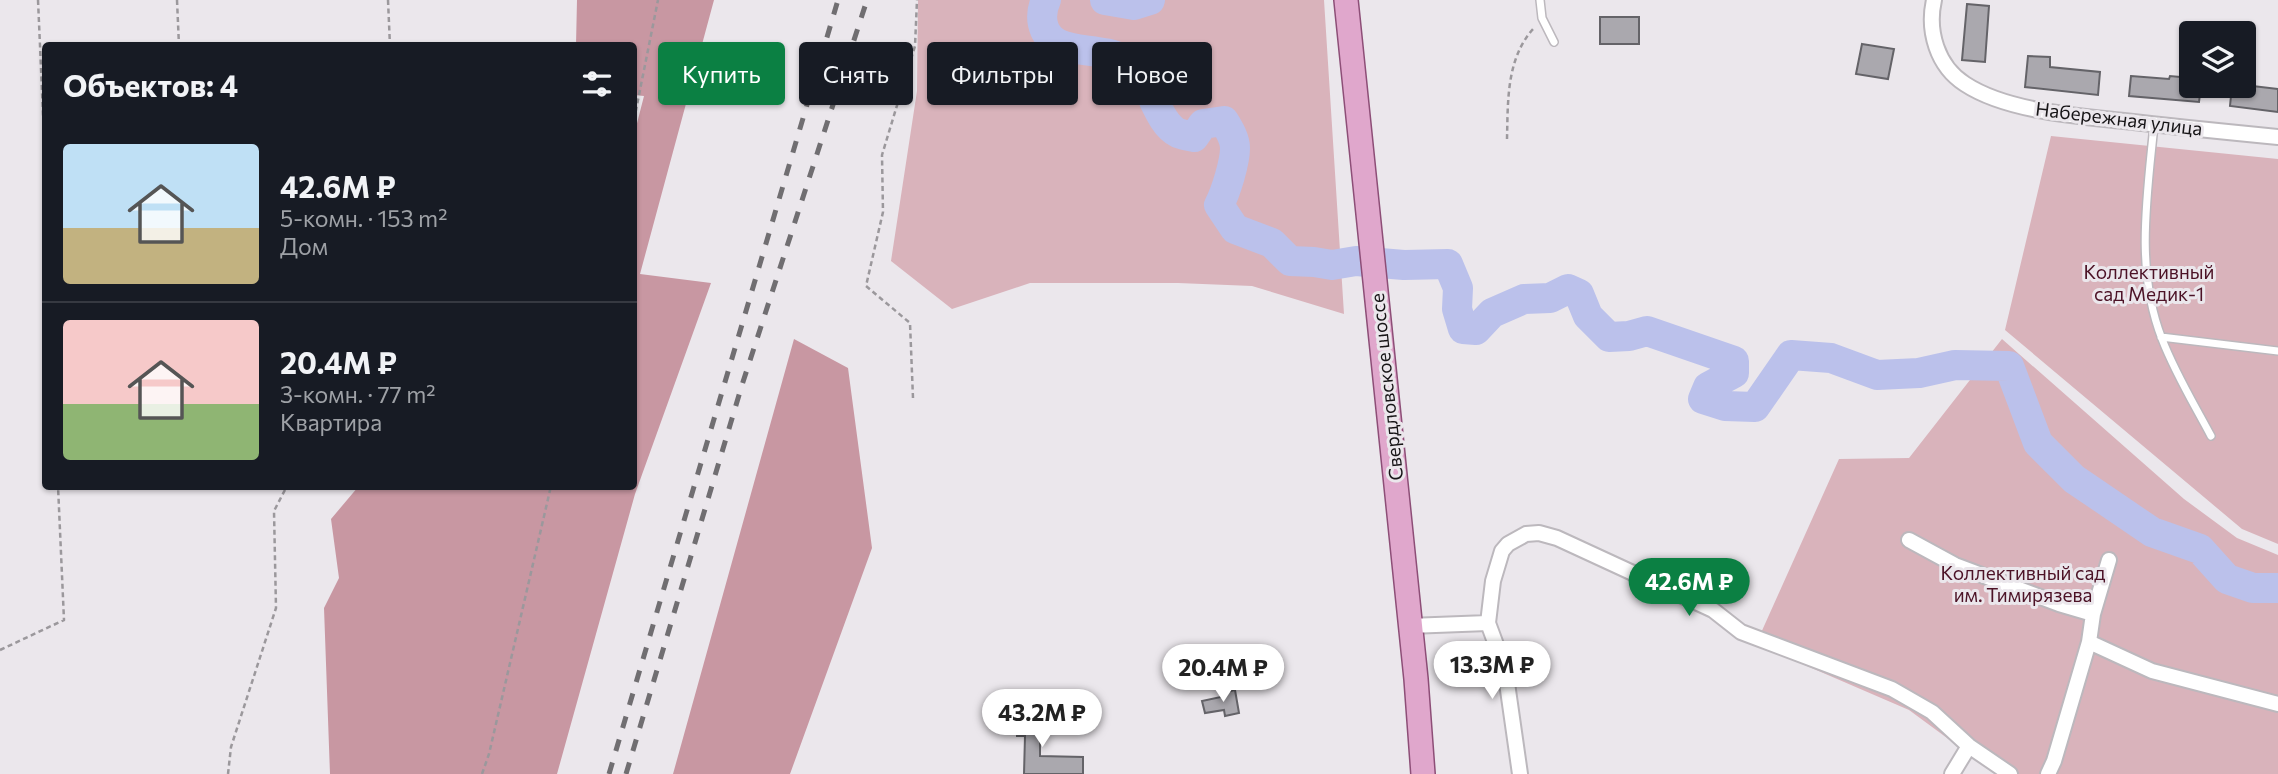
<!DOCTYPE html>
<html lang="ru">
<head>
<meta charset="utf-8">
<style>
	:root { --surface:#171b24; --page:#20242c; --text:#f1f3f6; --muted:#9ea1a6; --line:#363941; --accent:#0b8043 }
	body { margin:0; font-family:Commissioner,sans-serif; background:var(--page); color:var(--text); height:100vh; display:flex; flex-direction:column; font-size:26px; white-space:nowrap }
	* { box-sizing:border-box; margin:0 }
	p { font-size:23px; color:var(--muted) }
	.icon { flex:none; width:38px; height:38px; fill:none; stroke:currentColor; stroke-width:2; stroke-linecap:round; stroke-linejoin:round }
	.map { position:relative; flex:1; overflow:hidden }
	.sheet { position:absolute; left:42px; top:42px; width:595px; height:448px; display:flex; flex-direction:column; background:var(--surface); border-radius:7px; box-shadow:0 2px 5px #0004 }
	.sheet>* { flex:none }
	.banner { position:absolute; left:658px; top:42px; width:665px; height:63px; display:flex; gap:14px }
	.tools { position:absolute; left:2179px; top:21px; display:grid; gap:14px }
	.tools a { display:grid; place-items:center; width:77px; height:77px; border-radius:7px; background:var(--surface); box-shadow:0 2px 5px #0004; font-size:35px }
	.price { position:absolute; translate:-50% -60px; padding:0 16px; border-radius:24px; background:#fff; color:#222; font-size:23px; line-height:46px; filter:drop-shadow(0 2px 4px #0008) }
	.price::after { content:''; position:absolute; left:50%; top:42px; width:21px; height:16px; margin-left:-10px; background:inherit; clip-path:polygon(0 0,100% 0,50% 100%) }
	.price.selected { background:var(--accent); color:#fff }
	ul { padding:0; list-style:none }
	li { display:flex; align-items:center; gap:21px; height:175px; padding:0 21px }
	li+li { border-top:2px solid var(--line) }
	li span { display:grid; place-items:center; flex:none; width:196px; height:140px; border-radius:7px; color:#555 }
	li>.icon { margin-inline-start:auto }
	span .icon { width:84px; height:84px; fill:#fffc; stroke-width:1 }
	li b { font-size:30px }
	h2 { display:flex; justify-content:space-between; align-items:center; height:84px; padding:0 21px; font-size:30px }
	.tag { padding:0 24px; border-radius:7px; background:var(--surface); box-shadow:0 2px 5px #0004; font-size:24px; line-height:63px }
	.tag.selected { background:var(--accent); color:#fff }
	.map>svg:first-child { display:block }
</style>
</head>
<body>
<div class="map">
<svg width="2278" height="774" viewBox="0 0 2278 774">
	<rect width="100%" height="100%" fill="#ebe7ec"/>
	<!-- green -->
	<path fill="#d9b3bb" d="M918 0H1324L1344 314 1252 286 1178 283H1030L952 309 891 261 917 91Z
		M2051 136 2278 159V544L2242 529 2005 330Z
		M2002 339 2184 499 2237 538 2278 555V774H1996L1909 710 1756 644 1839 459 1909 458Z"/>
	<!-- forest -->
	<path fill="#c897a2" d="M577 0H714L640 274 711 283 635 494 557 774H330L324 608 339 578 331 519 358 487 634 486V435L637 426 634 423V135L644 96 634 95V46L576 45Z
		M794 339 848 368 872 548 790 774H673Z"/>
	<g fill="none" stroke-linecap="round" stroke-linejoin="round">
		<!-- river -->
		<path stroke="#bbc1eb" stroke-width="30" d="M1046 0C1039 15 1041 34 1057 43 1075 53 1103 48 1125 60 1151 75 1155 122 1178 133 1183 135 1189 136 1194 137L1203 124 1224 121C1229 129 1235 139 1235 148 1235 162 1226 192 1219 205L1235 229 1272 243 1290 261 1314 262 1332 265 1356 261 1404 265 1448 264 1458 288 1457 309 1463 329 1476 330 1492 313 1524 299 1550 298 1568 289 1579 294 1588 316 1609 337 1629 336 1647 331 1734 361V373L1708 387 1703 399 1725 406 1755 407 1791 355 1831 358 1877 375 1919 373 1955 365 2009 366 2038 443 2074 479 2152 532 2200 549 2227 579 2253 588H2278
			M1105 0 1134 5 1150 0"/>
	</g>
	<!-- building -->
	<path fill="#aaa8ae" stroke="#646368" stroke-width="2" d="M1967 4 1989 6 1985 62 1962 60Z
		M1600 17H1639V44H1600Z
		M1862 44 1894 49 1888 79 1856 74Z
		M2028 56 2050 57V67L2100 72 2098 95 2025 87Z
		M2131 76 2169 79 2170 76 2191 78V86H2201L2199 102 2129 96Z
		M2244 85 2278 89V112L2230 106 2232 86Z
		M1235 690 1239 713 1225 716 1224 710 1205 713 1202 701 1221 697V693Z
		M1017 710H1040V756L1083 757V774H1024L1025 736H1017Z"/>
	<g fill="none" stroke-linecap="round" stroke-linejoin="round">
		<defs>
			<path id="service" d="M1540 0 1542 18 1554 42
				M2154 125C2147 197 2135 270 2162 339 2175 373 2194 404 2211 436
				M2161 337 2278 351"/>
			<path id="minor" d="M1934 0C1927 31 1937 66 1965 84 2006 111 2076 116 2124 121 2176 127 2227 132 2278 137
				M1909 540 1955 565 2059 604 2093 614
				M1488 623 1505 669 1520 774
				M1409 626 1488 623 1493 581 1502 551 1508 544 1526 534 1539 533 1557 538 1713 610 1741 632 1892 689 1932 712 1969 746 2010 774
				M2089 642 2152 671 2278 704
				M1952 774 1969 746
				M2048 774 2054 761 2089 642 2093 614 2109 560"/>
			<path id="primary" d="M1346 0 1416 679 1423 774"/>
		</defs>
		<!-- service casing -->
		<use href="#service" stroke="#bcb8bd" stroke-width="10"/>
		<!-- minor casing -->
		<use href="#minor" stroke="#bcb8bd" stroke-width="18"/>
		<!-- primary casing -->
		<use href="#primary" stroke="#8d4e77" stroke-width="26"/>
		<!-- path -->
		<path stroke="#9b989c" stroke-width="2.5" stroke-dasharray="5 3.5" stroke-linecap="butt" d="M38 0 46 182
			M177 0 179 46
			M388 0 390 46
			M634 120 658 0
			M1507 139C1508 101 1506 57 1535 27
			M913 398 910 323 866 286 883 212 882 155 915 46 917 0
			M0 650 64 620 58 486
			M228 774 231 747 276 608 274 511 287 486
			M482 774 489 754 551 486"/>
		<!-- service -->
		<use href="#service" stroke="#fff" stroke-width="7"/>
		<!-- minor -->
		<use href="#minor" stroke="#fff" stroke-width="14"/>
		<!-- primary -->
		<use href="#primary" stroke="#e0a7cc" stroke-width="23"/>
		<!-- rail -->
		<path stroke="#706e71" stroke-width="5" stroke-dasharray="12 12" stroke-linecap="butt" d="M609 774 838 0
			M626 774 742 385 867 0"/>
	</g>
	<g text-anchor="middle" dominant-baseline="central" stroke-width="6" stroke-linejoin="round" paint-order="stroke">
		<!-- street labels -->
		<g font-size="19" fill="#171517" stroke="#ebe7ec">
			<text transform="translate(2119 118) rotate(7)">Набережная улица</text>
			<text transform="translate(1386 387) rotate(-96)">Свердловское шоссе</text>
		</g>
		<!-- park labels -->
		<g font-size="19" fill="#4c1226" stroke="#ebe7ec">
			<text x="2149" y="271">Коллективный<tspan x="2149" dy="22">сад Медик-1</tspan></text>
			<text x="2023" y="572">Коллективный сад<tspan x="2023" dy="22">им. Тимирязева</tspan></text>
		</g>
	</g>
</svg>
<div class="tools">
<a><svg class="icon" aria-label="layers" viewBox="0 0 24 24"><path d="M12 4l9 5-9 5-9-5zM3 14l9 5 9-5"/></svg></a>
</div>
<b class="price selected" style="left:1689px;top:618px">42.6M ₽</b>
<b class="price" style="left:1492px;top:701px">13.3M ₽</b>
<b class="price" style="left:1223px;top:704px">20.4M ₽</b>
<b class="price" style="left:1042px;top:749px">43.2M ₽</b>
<div class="banner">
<a class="tag selected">Купить</a>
<a class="tag">Снять</a>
<a class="tag">Фильтры</a>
<a class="tag">Новое</a>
</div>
<section class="sheet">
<h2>Объектов: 4<svg class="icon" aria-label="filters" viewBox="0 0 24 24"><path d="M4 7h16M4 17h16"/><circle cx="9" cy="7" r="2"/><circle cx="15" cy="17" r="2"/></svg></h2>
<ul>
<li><span style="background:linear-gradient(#bfe0f5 60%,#c2b280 0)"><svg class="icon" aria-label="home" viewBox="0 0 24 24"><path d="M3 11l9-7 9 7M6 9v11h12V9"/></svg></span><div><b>42.6M ₽</b><p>5-комн. · 153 m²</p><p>Дом</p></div></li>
<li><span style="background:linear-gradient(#f6c9c9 60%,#8fb573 0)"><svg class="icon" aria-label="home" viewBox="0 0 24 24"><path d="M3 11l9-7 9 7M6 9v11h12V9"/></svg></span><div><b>20.4M ₽</b><p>3-комн. · 77 m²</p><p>Квартира</p></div></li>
</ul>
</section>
</div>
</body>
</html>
